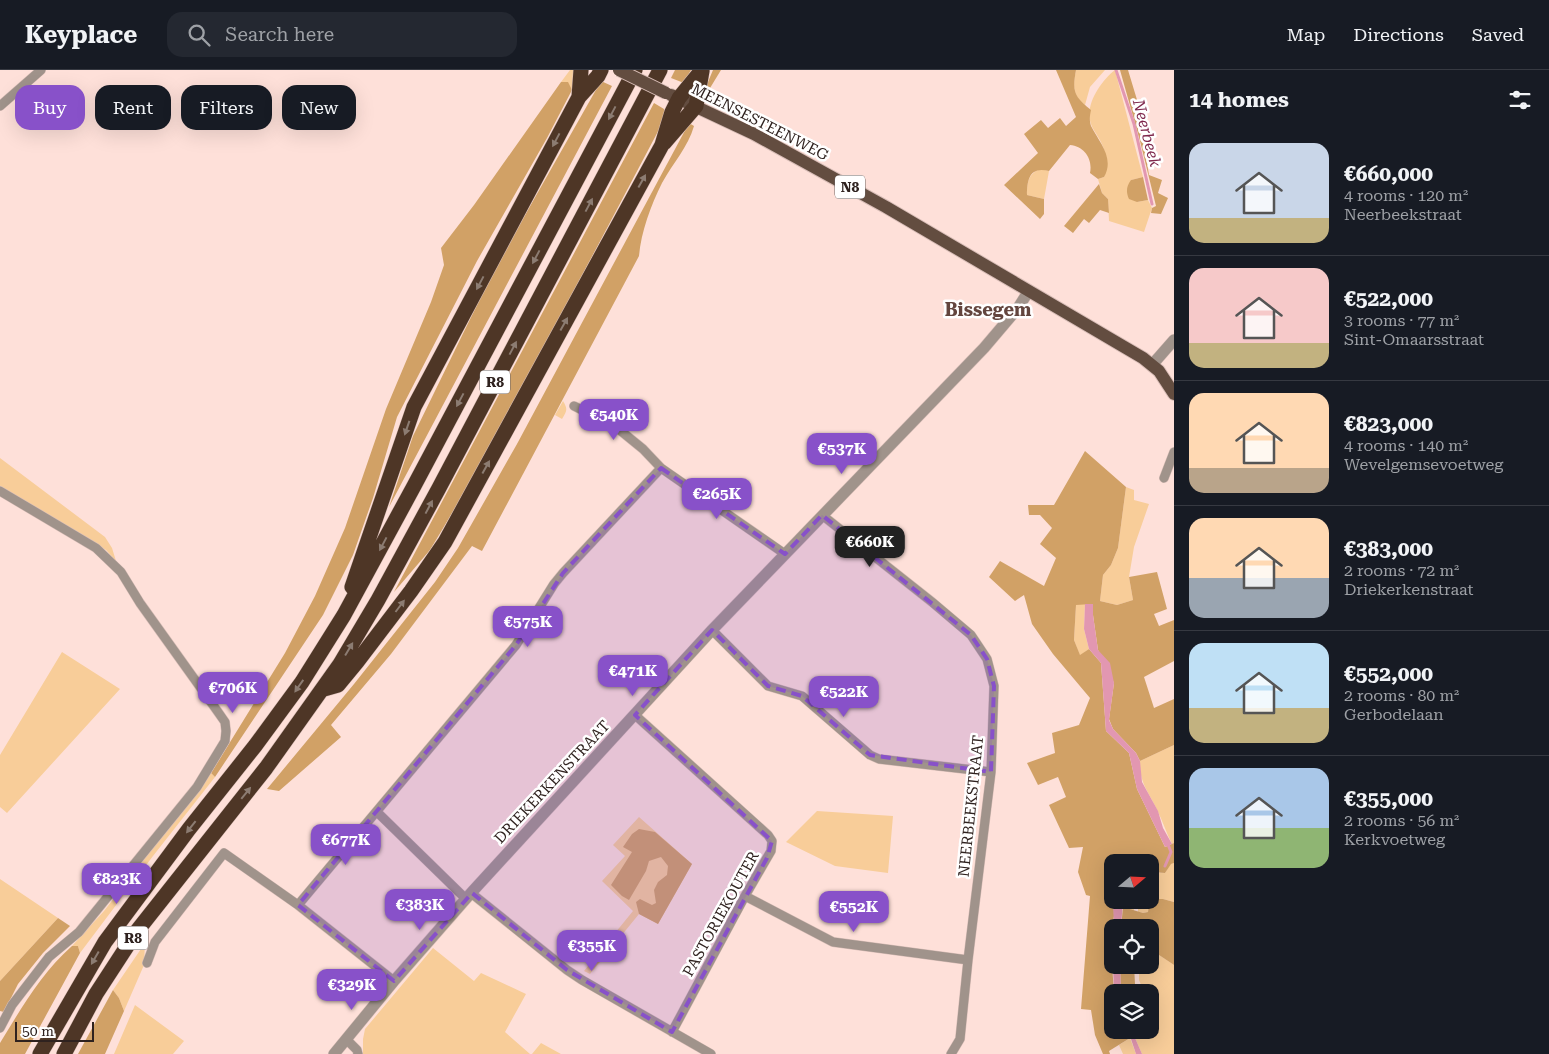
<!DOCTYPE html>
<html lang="en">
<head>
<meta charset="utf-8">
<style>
	:root { --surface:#171b24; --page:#242831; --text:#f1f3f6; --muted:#9ea1a6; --line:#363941; --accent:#8851c9 }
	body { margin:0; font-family:"Roboto Serif",serif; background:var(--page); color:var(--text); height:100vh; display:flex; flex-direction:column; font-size:19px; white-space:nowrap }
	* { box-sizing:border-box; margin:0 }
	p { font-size:16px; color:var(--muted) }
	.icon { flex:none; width:28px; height:28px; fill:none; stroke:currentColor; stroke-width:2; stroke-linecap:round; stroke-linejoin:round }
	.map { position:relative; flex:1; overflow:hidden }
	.panel { display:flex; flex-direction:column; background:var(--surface); width:375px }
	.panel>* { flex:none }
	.hud { position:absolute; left:15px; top:15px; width:475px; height:45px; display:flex; gap:10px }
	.needle { width:32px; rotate:71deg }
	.controls { position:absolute; left:1104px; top:784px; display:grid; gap:10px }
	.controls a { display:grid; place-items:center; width:55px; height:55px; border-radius:10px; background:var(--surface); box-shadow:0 5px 20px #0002; font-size:25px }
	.scale { position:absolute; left:15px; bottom:12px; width:79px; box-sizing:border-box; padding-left:5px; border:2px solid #2f221f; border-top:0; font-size:14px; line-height:18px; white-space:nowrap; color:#2f221f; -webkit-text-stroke:4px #fff; paint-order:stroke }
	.price { position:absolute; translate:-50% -42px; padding:0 11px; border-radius:10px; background:var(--accent); color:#fff; font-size:16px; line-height:32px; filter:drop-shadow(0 1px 2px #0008) }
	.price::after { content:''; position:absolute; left:50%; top:30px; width:15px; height:11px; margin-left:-8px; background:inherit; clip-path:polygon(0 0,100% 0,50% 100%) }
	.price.current { background:#222; color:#fff }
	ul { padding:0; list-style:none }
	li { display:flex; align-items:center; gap:15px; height:125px; padding:0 15px }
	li+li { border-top:1px solid var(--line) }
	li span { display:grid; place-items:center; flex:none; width:140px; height:100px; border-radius:15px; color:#555 }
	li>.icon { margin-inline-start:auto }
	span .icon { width:60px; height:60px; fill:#fffc; stroke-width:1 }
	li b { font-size:21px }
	h2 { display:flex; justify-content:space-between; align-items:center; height:60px; padding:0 15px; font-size:21px }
	.tag { padding:0 18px; border-radius:15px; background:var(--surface); box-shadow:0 5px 20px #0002; font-size:18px; line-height:45px }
	.tag.current { background:var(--accent); color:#fff }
	header { display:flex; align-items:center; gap:30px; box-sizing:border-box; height:70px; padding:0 25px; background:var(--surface); border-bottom:1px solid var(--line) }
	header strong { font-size:24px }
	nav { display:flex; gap:28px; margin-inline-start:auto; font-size:18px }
	.search { width:350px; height:45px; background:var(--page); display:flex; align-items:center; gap:12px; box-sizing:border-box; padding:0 18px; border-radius:15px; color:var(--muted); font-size:19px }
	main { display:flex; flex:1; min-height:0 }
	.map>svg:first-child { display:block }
</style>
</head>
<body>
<header>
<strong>Keyplace</strong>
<div class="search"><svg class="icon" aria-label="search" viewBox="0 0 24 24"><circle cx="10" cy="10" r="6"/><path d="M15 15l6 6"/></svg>Search here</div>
<nav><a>Map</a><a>Directions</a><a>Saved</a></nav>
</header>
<main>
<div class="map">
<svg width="1174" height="984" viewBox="0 0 1174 984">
	<rect width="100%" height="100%" fill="#fee0d9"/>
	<!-- green -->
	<path fill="#f8cd99" d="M570 0H574L572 20 561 12Z
		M1076 0H1105L1090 17 1085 35C1072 25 1073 15 1076 0Z
		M1115 0 1143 107 1131 110 1137 132 1148 130 1152 138 1144 162 1109 151 1108 129 1102 123 1098 109 1104 107C1107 91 1107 81 1098 67 1096 63 1092 58 1091 54 1084 35 1101 11 1115 0Z
		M1040 99 1049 101 1044 129 1027 125C1027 113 1028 104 1040 99Z
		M563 331C568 339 567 341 562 349L555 345Z
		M0 388 105 467 112 478 116 491 106 480 0 416Z
		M1126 417 1134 420V430L1149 434 1134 477 1129 507 1133 530 1117 535 1100 531 1103 505 1111 495 1118 478Z
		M1076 534H1085L1084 559 1089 579 1080 586 1074 570Z
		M62 582 120 619 7 743 0 737V685Z
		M1174 675V773L1172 774C1166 763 1163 751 1157 740 1149 722 1139 713 1140 691Z
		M211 703 215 707 153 786 80 883 78 876H72L104 841Z
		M817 741 893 746 888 803 835 796 786 772Z
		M639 747 692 794 658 854 639 844 590 904 584 901 633 841 602 811 625 786 613 775Z
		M1174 793V832L1163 829 1149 833 1148 842 1143 843 1138 842V830H1150V811L1156 803H1165L1170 794Z
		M0 809 58 848 0 911Z
		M1123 830H1134V841L1123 837Z
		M145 873 144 895 124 941 119 928 113 920Z
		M433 878 474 911 481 903 526 924 505 962 530 984H363V969L365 959Z
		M1150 879 1174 895V984H1142L1132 961 1150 960V922H1144L1139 910V896L1150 895Z
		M135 935 184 971 173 984H114Z
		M1130 968 1136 984H1123L1119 975Z
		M541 973 561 984H532Z"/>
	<!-- forest -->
	<path fill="#d1a166" d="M675 0H691L684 13 671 8Z
		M713 0H721L707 23 705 19Z
		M1056 0H1076C1072 22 1074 26 1091 40 1090 45 1089 50 1091 56 1099 72 1115 88 1104 107L1098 109 1090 103C1093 89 1084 76 1070 75L1049 101C1030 96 1027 109 1027 125L1044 129V144L1040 149 1004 115 1038 83 1024 64 1041 50 1048 58 1060 48 1066 56 1076 47Z
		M1120 0H1128L1141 43 1140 51 1149 105 1162 110 1158 123 1168 128 1161 144 1151 143 1152 138 1156 136 1140 71Z
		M601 11 612 16 389 437 413 366 495 198Z
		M561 12H568L572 20 547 68 477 191 397 347 373 428 353 485 323 545 215 707 211 703 285 583 315 526 345 458 386 339 431 232 444 195 441 178 474 135Z
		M654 33 664 39V50L491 378 430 480 394 522Z
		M689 53 694 56C688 77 673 93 662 113 651 135 641 162 639 186L482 481 472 476 391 584 331 655 341 667 279 721 267 719 354 614 435 512 458 478 517 374Z
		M1143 107 1148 130 1137 132 1129 129C1126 122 1126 117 1131 110Z
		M1099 114 1102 123 1108 129 1109 143 1100 140 1089 153 1084 149 1073 163 1064 156Z
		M1085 381 1126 417 1118 478 1111 495 1103 505 1100 531 1117 535 1133 530 1129 507 1157 502 1167 539 1154 544 1159 556 1174 550V591L1144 607 1154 638 1174 629V675L1140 691 1136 683 1113 659 1109 649 1114 613 1098 580 1093 545 1092 534 1076 535 1074 570 1080 585 1089 579 1101 593 1106 661 1129 683 1137 719 1165 777 1174 773V793L1171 794 1165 803 1150 802V792H1112L1114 846 1112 858V895L1114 922H1112V960H1127L1130 968 1109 981 1110 984H1103L1095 965 1091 940 1081 939 1090 826 1086 825 1078 802 1083 777 1069 778 1049 735 1066 727 1058 707 1038 715 1027 693 1055 683 1052 663 1079 655 1090 628 1053 584 1032 554 1024 525 1015 531 989 507 1000 491 1044 516 1056 488 1040 474 1052 458 1040 445H1029L1028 435H1054Z
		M639 759 655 762 692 794 658 854 639 844 636 832 640 829 652 835 656 833 654 820 658 812 667 805 668 796 661 787 649 791 646 801 629 830 622 826 611 815 632 782 623 777 632 764Z
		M1152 829H1163L1174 832V895L1150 879V858H1121L1123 837 1143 843 1148 842 1149 833Z
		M58 848 70 856 43 883 18 914 4 942 0 941V911Z
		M72 876H78L80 883 25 984H0V973C21 939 41 903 72 876Z
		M1120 895H1134L1135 914 1138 922H1121Z
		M113 920 119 928 124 941 105 984H78Z"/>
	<!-- water -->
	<path fill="#e297b1" d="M1085 534H1093V545L1098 580 1110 593 1114 613 1109 650 1113 659 1136 683 1140 691 1142 712 1158 741 1163 758 1172 774 1165 777 1137 719 1129 683 1106 661 1101 593 1089 579 1084 559Z
		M1113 830H1123L1121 857H1114Z
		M1113 895H1120L1121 922H1114Z
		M1132 961 1142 984H1136L1129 963Z"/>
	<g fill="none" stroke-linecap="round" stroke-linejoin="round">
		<!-- stream -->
		<path stroke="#e297b1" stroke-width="3" d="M1116 0 1134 54 1152 134
			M1165 796 1171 782 1167 772"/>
		<defs>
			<path id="minor" d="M0 36 41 0
				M574 336 616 357 643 379 661 398 785 484
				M1164 408 1174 382
				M0 421 96 478 121 502 140 533 218 642 225 652 226 661 225 671 197 717 79 862 49 887 12 935 0 958
				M822 445 932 532 971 565 987 589 994 616 991 702 968 890 960 969 951 984
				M712 560 768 616 802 626 870 685 879 689 991 702
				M635 645 768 765 772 771 771 781 745 826 672 962
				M377 742 466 829
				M471 823 567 900 582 910 711 984
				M745 826 833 872 968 890
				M298 835 516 575 554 514 563 503 661 398
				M147 893 155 872 224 783 298 835 394 911
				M346 969 357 980 358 984"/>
			<path id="tertiary" d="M1152 295 1174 270
				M334 984 394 911 471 823 712 560 984 278 1018 238 1028 222"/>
			<path id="primary" d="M671 25 754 64 886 137 1143 288 1159 301 1174 324"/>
			<path id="motorway" d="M579 27 581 0
				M664 73 696 36 702 1
				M352 517 414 337 579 27 598 6 601 0
				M324 619 338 615 357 592 411 521 445 472 662 75 672 42 679 28 702 0
				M40 984 105 872 189 759 255 676 302 612 344 545 414 416 635 0
				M64 984 96 924 137 861 266 698 340 594 378 530 439 418 660 0"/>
		</defs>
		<!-- minor casing -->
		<use href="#minor" stroke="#d9beb8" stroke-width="10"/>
		<!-- tertiary casing -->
		<use href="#tertiary" stroke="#d9beb8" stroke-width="12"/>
		<!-- primary casing -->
		<use href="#primary" stroke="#d9beb8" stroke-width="14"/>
		<!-- motorway casing -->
		<use href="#motorway" stroke="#d9beb8" stroke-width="16"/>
		<!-- minor -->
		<use href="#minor" stroke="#a0938b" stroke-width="9"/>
		<!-- tertiary -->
		<use href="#tertiary" stroke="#a0938b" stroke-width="11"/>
		<!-- primary -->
		<use href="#primary" stroke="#634d40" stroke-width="12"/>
		<!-- motorway -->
		<use href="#motorway" stroke="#4e3626" stroke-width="15"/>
		<defs>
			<path id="primary-bridge" d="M619 0 666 23"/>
		</defs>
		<!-- primary-bridge casing -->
		<use href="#primary-bridge" stroke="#d9beb8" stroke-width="14" stroke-linecap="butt"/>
		<!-- primary-bridge -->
		<use href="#primary-bridge" stroke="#634d40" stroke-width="12"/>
	</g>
	<!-- one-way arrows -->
	<defs><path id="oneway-solid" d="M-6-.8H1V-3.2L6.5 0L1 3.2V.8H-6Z" transform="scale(1.25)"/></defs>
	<g fill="#8c7c72">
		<use href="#oneway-solid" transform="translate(612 43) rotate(118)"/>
		<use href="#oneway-solid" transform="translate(556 70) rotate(118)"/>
		<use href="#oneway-solid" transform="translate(642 111) rotate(-61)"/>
		<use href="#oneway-solid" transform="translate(589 135) rotate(-62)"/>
		<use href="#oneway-solid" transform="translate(536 187) rotate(118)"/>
		<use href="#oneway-solid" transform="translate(480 213) rotate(118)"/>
		<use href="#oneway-solid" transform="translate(564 254) rotate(-61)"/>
		<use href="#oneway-solid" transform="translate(513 278) rotate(-62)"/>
		<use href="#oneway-solid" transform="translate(460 330) rotate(118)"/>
		<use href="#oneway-solid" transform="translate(407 358) rotate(109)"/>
		<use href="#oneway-solid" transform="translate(486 397) rotate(-61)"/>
		<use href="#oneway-solid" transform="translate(429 437) rotate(-62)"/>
		<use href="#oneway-solid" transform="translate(383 474) rotate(118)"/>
		<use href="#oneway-solid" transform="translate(400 536) rotate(-53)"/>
		<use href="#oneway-solid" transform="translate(349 579) rotate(-59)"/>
		<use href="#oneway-solid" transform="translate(299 616) rotate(125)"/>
		<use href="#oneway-solid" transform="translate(246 723) rotate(-51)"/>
		<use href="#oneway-solid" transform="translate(191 757) rotate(128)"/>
		<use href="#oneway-solid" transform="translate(95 888) rotate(120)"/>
	</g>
	<!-- marked area -->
	<path fill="#8851c9" fill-opacity="0.2" stroke="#8851c9" stroke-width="4" stroke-dasharray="10 6" stroke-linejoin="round" d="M661 398 785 484 822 445 971 565 987 589 994 616 991 702 870 685 802 626 768 616 712 560 635 645 772 771 767 788 672 962 567 900 472 823 394 911 298 835 516 575 563 503Z"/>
	<g text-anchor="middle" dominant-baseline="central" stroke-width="5" stroke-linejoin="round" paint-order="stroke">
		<!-- shield labels -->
		<g fill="#fff" stroke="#6d6462" stroke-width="1">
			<rect x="835" y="105.5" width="30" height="23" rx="4"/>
			<rect x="480" y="300.5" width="30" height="23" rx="4"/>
			<rect x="118" y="856.5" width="30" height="23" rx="4"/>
		</g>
		<g font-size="14" font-weight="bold" fill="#2f221f">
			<text x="850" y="117">N8</text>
			<text x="495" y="312">R8</text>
			<text x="133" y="868">R8</text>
		</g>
		<!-- street labels -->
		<g font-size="15" fill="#2f221f" stroke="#fff">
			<text transform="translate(760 52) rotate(27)">MEENSESTEENWEG</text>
			<text transform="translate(552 712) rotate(-47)">DRIEKERKENSTRAAT</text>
			<text transform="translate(971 736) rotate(-84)">NEERBEEKSTRAAT</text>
			<text transform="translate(721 844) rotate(-61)">PASTORIEKOUTER</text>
		</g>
		<!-- water labels -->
		<g font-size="16" font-style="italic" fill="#7e274c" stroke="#fff">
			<text transform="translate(1147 63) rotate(75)">Neerbeek</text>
		</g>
		<!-- quarter labels -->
		<g font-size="18" font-weight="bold" fill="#63453e" stroke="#fff">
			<text x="988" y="239">Bissegem</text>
		</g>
	</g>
</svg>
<div class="controls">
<a><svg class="needle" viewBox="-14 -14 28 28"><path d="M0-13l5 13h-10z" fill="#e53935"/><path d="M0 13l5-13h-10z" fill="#9ea1a6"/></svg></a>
<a><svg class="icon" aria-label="locate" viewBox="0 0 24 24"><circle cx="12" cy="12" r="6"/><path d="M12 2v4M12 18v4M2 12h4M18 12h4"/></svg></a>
<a><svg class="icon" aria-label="layers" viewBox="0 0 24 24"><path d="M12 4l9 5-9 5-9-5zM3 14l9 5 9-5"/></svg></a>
</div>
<div class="scale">50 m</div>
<b class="price" style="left:614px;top:371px">€540K</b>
<b class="price" style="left:842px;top:405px">€537K</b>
<b class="price" style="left:717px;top:450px">€265K</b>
<b class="price current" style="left:870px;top:498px">€660K</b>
<b class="price" style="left:528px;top:578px">€575K</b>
<b class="price" style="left:633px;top:627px">€471K</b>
<b class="price" style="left:233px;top:644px">€706K</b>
<b class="price" style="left:844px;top:648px">€522K</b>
<b class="price" style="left:346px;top:796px">€677K</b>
<b class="price" style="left:117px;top:835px">€823K</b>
<b class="price" style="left:420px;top:861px">€383K</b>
<b class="price" style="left:854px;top:863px">€552K</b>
<b class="price" style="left:592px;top:902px">€355K</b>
<b class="price" style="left:352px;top:941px">€329K</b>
<div class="hud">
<a class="tag current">Buy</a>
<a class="tag">Rent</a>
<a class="tag">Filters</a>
<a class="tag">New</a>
</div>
</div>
<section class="panel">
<h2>14 homes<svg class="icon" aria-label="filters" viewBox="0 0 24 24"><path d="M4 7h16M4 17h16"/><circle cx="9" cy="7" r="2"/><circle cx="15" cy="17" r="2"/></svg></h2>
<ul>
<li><span style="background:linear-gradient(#c9d6e8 75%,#c2b280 0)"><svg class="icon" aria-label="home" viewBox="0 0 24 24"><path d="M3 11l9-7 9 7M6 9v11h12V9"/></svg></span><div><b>€660,000</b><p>4 rooms · 120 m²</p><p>Neerbeekstraat</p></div></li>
<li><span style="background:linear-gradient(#f6c9c9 75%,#c2b280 0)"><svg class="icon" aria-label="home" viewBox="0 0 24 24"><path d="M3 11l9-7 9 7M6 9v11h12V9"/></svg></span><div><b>€522,000</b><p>3 rooms · 77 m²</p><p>Sint-Omaarsstraat</p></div></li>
<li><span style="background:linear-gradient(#ffd9b3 75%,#b9a48a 0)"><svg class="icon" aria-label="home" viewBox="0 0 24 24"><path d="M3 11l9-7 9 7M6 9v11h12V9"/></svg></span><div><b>€823,000</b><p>4 rooms · 140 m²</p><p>Wevelgemsevoetweg</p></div></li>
<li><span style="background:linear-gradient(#ffd9b3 60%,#9aa5b1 0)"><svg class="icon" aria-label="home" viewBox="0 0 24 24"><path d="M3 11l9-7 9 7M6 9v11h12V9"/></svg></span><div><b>€383,000</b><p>2 rooms · 72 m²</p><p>Driekerkenstraat</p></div></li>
<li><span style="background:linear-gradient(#bfe0f5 65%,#c2b280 0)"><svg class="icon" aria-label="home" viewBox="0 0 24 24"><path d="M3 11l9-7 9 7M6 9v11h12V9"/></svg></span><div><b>€552,000</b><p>2 rooms · 80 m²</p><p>Gerbodelaan</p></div></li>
<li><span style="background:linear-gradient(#a9c7e8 60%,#8fb573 0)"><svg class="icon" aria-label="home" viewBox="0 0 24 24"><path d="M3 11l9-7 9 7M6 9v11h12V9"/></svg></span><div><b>€355,000</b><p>2 rooms · 56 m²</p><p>Kerkvoetweg</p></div></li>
</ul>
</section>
</main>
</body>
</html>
